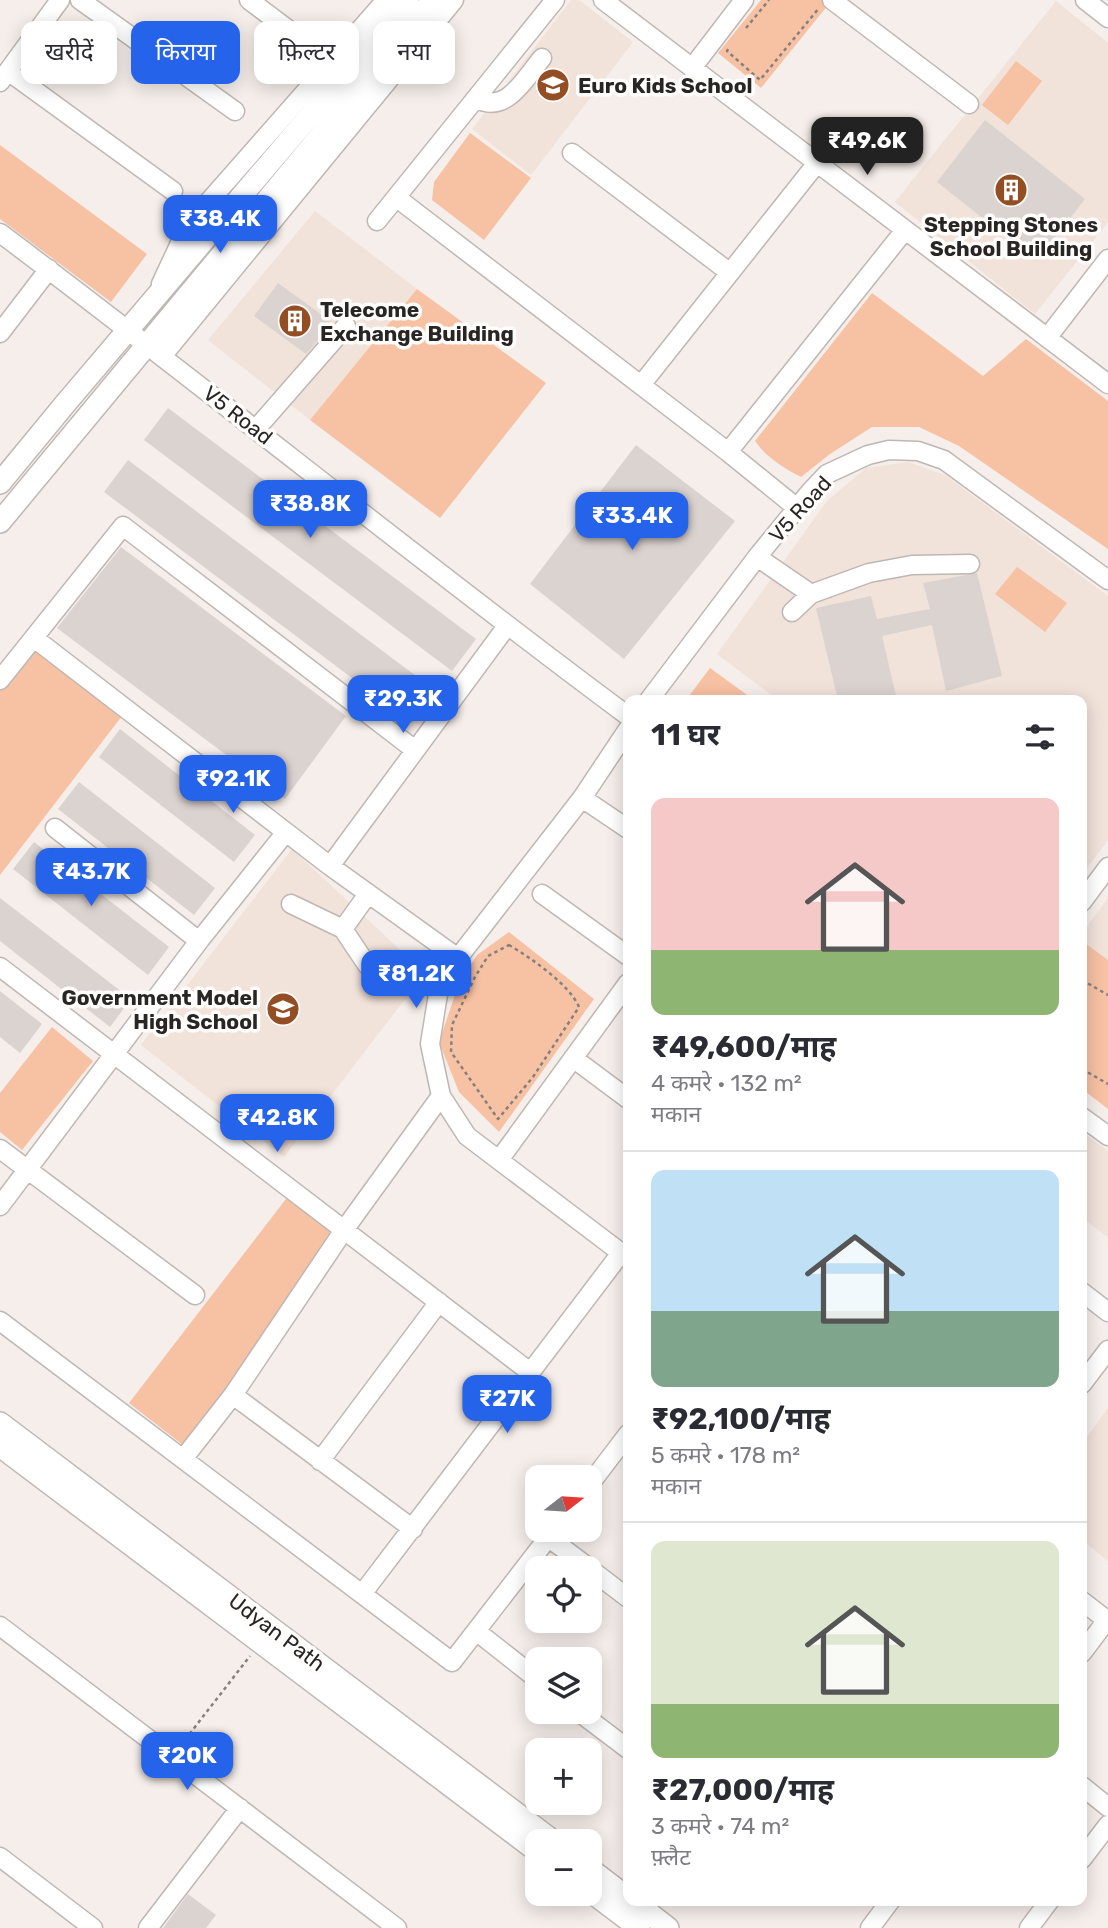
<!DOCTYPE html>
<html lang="hi">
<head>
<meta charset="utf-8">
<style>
	:root { --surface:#fff; --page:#f7f7f7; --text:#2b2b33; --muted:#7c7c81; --line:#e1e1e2; --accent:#2563eb }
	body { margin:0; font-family:Rubik,"Noto Sans Devanagari",sans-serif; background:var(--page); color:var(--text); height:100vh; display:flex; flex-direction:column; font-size:26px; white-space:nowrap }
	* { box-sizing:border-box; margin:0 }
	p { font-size:23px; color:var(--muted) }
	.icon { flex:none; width:38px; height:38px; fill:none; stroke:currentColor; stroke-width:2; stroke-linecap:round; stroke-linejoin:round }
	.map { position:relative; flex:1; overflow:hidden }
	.side { position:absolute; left:623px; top:695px; width:464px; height:1211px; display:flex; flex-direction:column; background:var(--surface); border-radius:14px; box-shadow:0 4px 18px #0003 }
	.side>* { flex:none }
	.hud { position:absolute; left:21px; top:21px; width:497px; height:63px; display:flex; gap:14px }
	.needle { width:46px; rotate:73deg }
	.tools { position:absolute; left:525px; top:1465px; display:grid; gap:14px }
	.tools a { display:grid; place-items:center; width:77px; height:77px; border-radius:14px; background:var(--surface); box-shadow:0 4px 18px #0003; font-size:35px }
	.price { position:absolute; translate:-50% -60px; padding:0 16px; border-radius:14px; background:var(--accent); color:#fff; font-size:23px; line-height:46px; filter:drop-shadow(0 2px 4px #0008) }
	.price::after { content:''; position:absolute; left:50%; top:42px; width:21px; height:16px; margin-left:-10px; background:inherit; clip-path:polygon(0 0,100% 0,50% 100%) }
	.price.active { background:#222; color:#fff }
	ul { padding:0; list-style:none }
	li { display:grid; align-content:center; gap:14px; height:371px; padding:0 28px }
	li+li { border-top:2px solid var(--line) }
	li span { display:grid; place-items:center; height:217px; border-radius:14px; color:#555 }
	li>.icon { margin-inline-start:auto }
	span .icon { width:126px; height:126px; fill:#fffc; stroke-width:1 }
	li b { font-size:30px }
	h2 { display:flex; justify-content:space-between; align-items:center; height:84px; padding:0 28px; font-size:30px }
	.pill { padding:0 24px; border-radius:14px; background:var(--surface); box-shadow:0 4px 18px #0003; font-size:24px; line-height:63px }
	.pill.active { background:var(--accent); color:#fff }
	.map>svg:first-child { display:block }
</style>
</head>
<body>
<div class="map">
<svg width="1108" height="1928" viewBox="0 0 1108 1928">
	<rect width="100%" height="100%" fill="#f6eeea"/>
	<!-- built -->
	<path fill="#f1e2da" d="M571 0H579L633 42 531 175 472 129Z
		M1056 1 1108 43V222L1035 314 895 202Z
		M315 211 417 289 310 420 208 340Z
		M908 462 945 475 1108 596V840L1082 875V700H778L717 654 827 501 866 468Z
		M292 849 425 973 284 1157 141 1045Z
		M1108 898V962L1082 941V933Z
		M1082 1132 1108 1151V1237L1082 1218Z
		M1108 1408V1561L1082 1540V1443Z"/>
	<!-- green -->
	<path fill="#f7c1a3" d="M761 0H832L761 88 718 53Z
		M1016 61 1042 81 1008 125 982 105Z
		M470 133 531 178 484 240 432 200 434 182Z
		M0 145 147 254 111 302 0 219Z
		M417 289 546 383 440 518 310 420Z
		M872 293 983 376 1026 339 1108 401V549L959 446 919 427H872L830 454 801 477C784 468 766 457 755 441Z
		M1017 567 1067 603 1045 632 995 594Z
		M34 647 122 716 0 875V689Z
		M710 668 754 700H686Z
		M509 932 594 999 499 1132 459 1092 439 1042 459 983 477 955Z
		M1082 941 1108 960V1109L1082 1089Z
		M52 1027 93 1061 22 1150 0 1132V1093Z
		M289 1195 343 1237 183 1445 129 1403Z"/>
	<!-- building -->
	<path fill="#dbd3d0" d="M985 120 1085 199 1037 261 937 182Z
		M278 283 333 323 306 354 254 316Z
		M168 408 476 639 452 671 144 440Z
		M636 445 735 521 624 659 530 584Z
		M128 460 436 691 412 723 104 492Z
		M121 547 346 716 285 799 57 628Z
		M977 573 1002 676 946 691 932 625 882 636 897 700H838L816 608 871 596 877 619 930 609 923 583Z
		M120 729 255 835 234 862 99 757Z
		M79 782 215 888 194 915 58 809Z
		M34 842 169 947 148 975 13 869Z
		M0 898 131 999 110 1027 0 941Z
		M0 991 42 1024 20 1053 0 1037Z
		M188 1894 216 1915 206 1928H163Z"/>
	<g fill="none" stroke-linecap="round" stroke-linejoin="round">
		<defs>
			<path id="minor" d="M80 0 235 111
				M249 0 294 34
				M603 0 1108 384
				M832 0 969 104
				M1085 0 1108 18
				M692 68 744 0
				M8 71 173 191
				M0 82 60 0
				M476 98C506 116 526 77 542 58
				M572 153 729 272
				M397 198 728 452 797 508
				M377 221 555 0
				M0 233C211 391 416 559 628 716
				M161 284 189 224 386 0
				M0 333 49 269
				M1047 338 1108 259
				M163 355 454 0
				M641 385 817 163
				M256 429 346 326
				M728 452 905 230
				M757 557 811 594
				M792 612 811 594 869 573 912 565 970 564
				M34 638 330 866 458 958
				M0 680 123 526 415 750
				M649 700 757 557 810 492 827 474 868 455 889 450 918 451 944 460 1108 580
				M628 729 582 798 458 958 438 994 430 1044 441 1096 467 1136 628 1258
				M582 798 628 829
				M55 828 199 941
				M330 866 507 626
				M542 894 628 956
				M1082 902 1108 867
				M291 904 343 929
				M367 965 343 929 368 894
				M0 967 530 1372
				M573 1058 628 1099
				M1082 1117 1108 1136
				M0 1149 195 1295
				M499 1160 628 983
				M0 1206 199 941 286 832
				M1082 1292 1108 1312
				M0 1321 452 1662 554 1530
				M1082 1384 1108 1350
				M233 1395 413 1529
				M183 1459 233 1395 344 1230 441 1096
				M320 1461 439 1302
				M590 1484 628 1434
				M548 1537 589 1568
				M590 1569 628 1598
				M362 1594 621 1253
				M1082 1601 1108 1621
				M0 1626 397 1928
				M476 1631 537 1679
				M1082 1653 1107 1620
				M579 1712 628 1749
				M1082 1786 1108 1807
				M0 1857 93 1928
				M1082 1859 1108 1825
				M148 1928 240 1808
				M870 1928 891 1900
				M1029 1928 1050 1900"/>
			<path id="major" d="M0 483 65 404 408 0
				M0 522 433 0
				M0 1423 553 1841
				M0 1446 537 1851
				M590 1869 628 1898
				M590 1891 639 1928
				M632 1900 668 1928"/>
		</defs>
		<!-- minor casing -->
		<use href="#minor" stroke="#beb7b3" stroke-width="21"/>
		<!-- major casing -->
		<use href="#major" stroke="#beb7b3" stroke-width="24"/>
		<!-- path -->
		<path stroke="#85807e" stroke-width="2.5" stroke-dasharray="3.5 3.5" stroke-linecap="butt" d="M746 28 769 0
			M728 49 727 51 760 80 819 8
			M509 945C531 958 569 984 579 1007L533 1077 498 1119 451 1052 452 1025 475 977 488 956Z
			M1082 980 1108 995
			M1082 1069 1108 1084
			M181 1745 250 1656"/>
		<!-- minor -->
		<use href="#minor" stroke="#fff" stroke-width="18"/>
		<!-- major -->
		<use href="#major" stroke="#fff" stroke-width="21"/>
	</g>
	<!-- icons -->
	<defs>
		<symbol id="school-disc" viewBox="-11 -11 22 22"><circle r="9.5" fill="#944e24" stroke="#fffdfc"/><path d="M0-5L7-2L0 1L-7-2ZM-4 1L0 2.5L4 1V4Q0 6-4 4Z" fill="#fff"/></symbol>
		<symbol id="building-disc" viewBox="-11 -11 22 22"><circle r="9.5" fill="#944e24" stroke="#fffdfc"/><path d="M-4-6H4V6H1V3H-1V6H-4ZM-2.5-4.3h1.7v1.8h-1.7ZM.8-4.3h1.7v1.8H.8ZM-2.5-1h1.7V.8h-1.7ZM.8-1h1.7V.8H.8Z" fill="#fff"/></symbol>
	</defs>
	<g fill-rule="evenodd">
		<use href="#school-disc" x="534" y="66" width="38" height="38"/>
		<use href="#building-disc" x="992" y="171" width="38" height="38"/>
		<use href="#building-disc" x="276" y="302" width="38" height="38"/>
		<use href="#school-disc" x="264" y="990" width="38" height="38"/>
	</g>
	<g text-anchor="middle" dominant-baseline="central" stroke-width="7" stroke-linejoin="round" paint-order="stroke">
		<!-- poi labels -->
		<g font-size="21" font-weight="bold" fill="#282524" stroke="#fffdfc" text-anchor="start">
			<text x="578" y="85">Euro Kids School</text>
			<text x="1011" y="224" text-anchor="middle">Stepping Stones<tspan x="1011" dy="24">School Building</tspan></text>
			<text x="320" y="309">Telecome<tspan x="320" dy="24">Exchange Building</tspan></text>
			<text x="258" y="997" text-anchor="end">Government Model<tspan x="258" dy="24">High School</tspan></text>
		</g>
		<!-- street labels -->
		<g font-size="21" fill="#282524" stroke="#fffdfc">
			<text transform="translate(238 415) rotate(38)">V5 Road</text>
			<text transform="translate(800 509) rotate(-48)">V5 Road</text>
			<text transform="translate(277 1632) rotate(37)">Udyan Path</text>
		</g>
	</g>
</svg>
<div class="tools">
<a><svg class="needle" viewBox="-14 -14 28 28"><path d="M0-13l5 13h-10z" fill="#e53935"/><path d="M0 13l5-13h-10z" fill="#7c7c81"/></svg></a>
<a><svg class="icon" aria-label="locate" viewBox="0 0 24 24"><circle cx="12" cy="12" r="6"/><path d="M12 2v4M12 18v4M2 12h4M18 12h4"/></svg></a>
<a><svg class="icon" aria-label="layers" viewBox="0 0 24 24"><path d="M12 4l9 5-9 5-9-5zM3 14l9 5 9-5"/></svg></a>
<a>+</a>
<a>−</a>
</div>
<b class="price active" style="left:867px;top:177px">₹49.6K</b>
<b class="price" style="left:220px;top:255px">₹38.4K</b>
<b class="price" style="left:310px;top:540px">₹38.8K</b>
<b class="price" style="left:632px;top:552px">₹33.4K</b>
<b class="price" style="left:403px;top:735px">₹29.3K</b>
<b class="price" style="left:233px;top:815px">₹92.1K</b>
<b class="price" style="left:91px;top:908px">₹43.7K</b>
<b class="price" style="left:416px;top:1010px">₹81.2K</b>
<b class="price" style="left:277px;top:1154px">₹42.8K</b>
<b class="price" style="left:507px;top:1435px">₹27K</b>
<b class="price" style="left:187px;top:1792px">₹20K</b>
<div class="hud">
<a class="pill">खरीदें</a>
<a class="pill active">किराया</a>
<a class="pill">फ़िल्टर</a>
<a class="pill">नया</a>
</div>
<section class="side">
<h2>11 घर<svg class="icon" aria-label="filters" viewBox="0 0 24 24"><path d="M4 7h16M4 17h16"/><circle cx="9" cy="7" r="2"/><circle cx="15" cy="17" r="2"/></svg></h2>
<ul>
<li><span style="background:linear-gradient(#f6c9c9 70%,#8fb573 0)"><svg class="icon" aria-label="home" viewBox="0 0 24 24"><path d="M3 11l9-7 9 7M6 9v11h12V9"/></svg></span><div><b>₹49,600/माह</b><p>4 कमरे · 132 m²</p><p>मकान</p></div></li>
<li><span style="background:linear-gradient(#bfe0f5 65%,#7fa58c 0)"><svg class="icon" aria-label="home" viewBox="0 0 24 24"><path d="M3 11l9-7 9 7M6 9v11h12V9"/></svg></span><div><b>₹92,100/माह</b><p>5 कमरे · 178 m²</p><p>मकान</p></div></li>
<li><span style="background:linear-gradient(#dfe7d0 75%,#8fb573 0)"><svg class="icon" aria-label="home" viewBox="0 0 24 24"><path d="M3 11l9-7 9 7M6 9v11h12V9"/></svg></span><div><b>₹27,000/माह</b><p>3 कमरे · 74 m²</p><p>फ़्लैट</p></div></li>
</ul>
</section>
</div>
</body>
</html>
